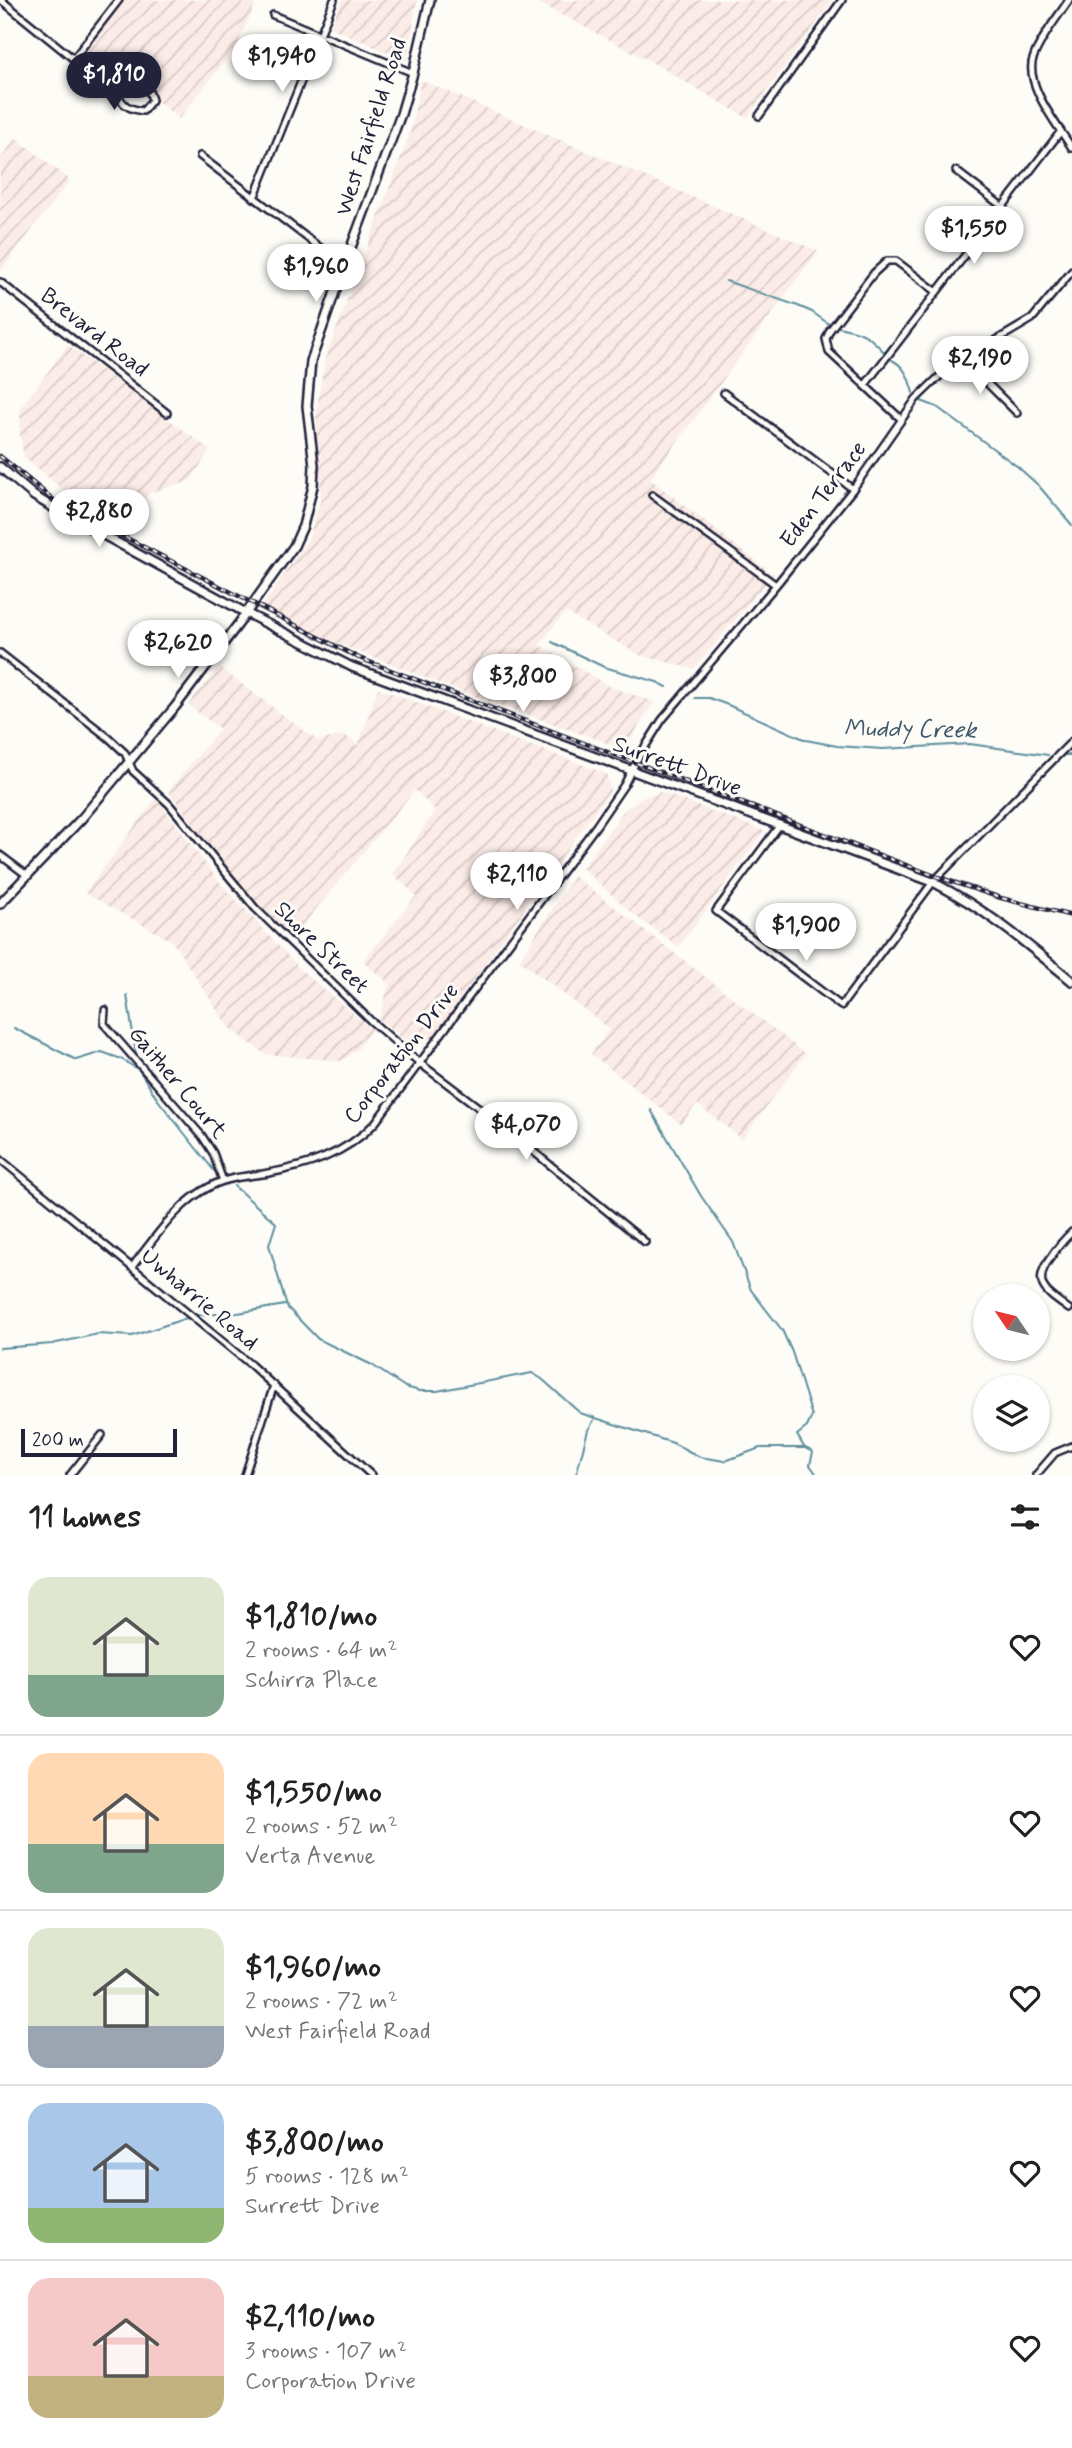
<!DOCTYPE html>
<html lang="en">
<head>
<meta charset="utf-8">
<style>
	:root { --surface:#fff; --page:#f2f2f2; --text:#222; --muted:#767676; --line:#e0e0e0; --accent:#22223b }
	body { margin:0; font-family:Mynerve,sans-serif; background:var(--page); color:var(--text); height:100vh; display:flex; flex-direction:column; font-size:26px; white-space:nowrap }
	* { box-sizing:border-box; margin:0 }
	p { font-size:23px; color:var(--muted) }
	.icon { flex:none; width:38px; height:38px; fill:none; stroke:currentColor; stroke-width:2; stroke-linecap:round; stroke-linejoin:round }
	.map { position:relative; height:1475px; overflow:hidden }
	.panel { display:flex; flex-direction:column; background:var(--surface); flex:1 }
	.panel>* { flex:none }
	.needle { width:46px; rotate:305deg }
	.buttons { position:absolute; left:973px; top:1284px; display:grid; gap:14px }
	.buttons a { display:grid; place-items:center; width:77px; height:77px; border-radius:50%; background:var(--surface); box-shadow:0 2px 5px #0004; font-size:35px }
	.scale { position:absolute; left:21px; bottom:18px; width:156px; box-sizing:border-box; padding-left:7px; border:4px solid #22223b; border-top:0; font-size:19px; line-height:24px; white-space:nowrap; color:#22223b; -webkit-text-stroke:5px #fdfcf7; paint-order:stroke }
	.price { position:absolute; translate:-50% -60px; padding:0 16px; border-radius:24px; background:#fff; color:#222; font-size:23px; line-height:46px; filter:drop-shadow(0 2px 4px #0008) }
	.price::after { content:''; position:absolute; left:50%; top:42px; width:21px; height:16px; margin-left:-10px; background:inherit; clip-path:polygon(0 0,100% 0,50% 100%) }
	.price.selected { background:var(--accent); color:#fff }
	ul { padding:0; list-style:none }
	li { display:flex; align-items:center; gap:21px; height:175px; padding:0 28px }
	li+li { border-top:2px solid var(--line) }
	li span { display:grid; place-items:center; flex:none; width:196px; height:140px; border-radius:21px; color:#555 }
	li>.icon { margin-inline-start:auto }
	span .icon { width:84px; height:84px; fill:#fffc; stroke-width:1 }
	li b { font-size:30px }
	h2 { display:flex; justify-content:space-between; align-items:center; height:84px; padding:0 28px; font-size:30px }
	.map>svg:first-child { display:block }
</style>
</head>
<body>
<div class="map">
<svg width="1072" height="1475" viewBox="0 0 1072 1475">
	<defs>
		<pattern id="industrial-furrows" width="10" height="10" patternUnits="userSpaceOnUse" patternTransform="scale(1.75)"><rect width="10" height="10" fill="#fcece8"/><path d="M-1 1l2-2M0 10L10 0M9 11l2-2" fill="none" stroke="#d8cac8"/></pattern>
	</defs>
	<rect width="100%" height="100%" fill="#fdfcf7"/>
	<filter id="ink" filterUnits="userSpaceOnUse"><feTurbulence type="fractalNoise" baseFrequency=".0143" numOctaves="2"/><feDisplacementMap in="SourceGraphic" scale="14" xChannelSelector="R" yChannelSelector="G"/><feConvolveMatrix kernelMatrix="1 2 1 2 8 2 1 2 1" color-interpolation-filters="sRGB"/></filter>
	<g filter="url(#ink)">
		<!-- industrial -->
		<path fill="url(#industrial-furrows)" d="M124 0H257L237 46 179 119 134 82 118 85 80 55Z
			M342 0H417L407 61 330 27Z
			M533 0H833L747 118 657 65Z
			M421 80 818 251 650 479 773 574 694 669 639 655 565 612 539 645 609 686 654 702 624 749 454 689 322 637 262 607 309 537 321 499 316 413 325 359 410 133Z
			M16 138 70 180 0 272V159Z
			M68 345 210 450 190 481 149 493 126 524 73 498 24 457 20 437V409Z
			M219 667 318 741 344 735 358 745 378 688 607 774 610 791 431 1039 412 1046 379 1019 389 984 363 961 416 896 393 874 435 810 415 790 292 938 249 894 222 862 168 791 220 729 188 705Z
			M662 792 764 831 679 947 634 915 582 868 623 812 641 798Z
			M156 798 218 880 299 968 371 1029 358 1049 341 1061 265 1054 228 1027 172 941 85 893Z
			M574 876 806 1054 742 1139 697 1104 681 1124 591 1054 610 1029 519 960Z"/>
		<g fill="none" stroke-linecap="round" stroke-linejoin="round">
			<!-- stream -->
			<path stroke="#5d8e9d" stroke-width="2" d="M726 281 798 306 812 312 829 324
				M838 327C862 332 867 333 884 352
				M892 360C906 367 909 379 913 393
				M921 401 937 407 1018 467 1038 485 1072 525
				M552 642 604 667 657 682 667 687
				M695 698H709L728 705 806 740 837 746 883 749 970 744 1048 755
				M1065 755H1072
				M127 995 136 1054
				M14 1028 76 1060 102 1052 121 1059 139 1070
				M139 1070 158 1100 215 1172
				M651 1110 701 1196 733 1242 751 1290 782 1330 792 1352 812 1416 807 1427 797 1435 804 1447
				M234 1186 276 1223 269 1245 287 1307 318 1339 372 1365 405 1387 420 1391H437L532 1373 542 1379 580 1413 673 1443 700 1457 725 1461 760 1448H805L813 1452 810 1465 817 1475
				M196 1315 238 1313 285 1305
				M0 1348 52 1344 98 1334 132 1336 187 1318
				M576 1475 588 1430 594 1420"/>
			<defs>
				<path id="street" d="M1 0 102 82 117 91
					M1069 0C1057 18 1042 36 1034 56 1022 82 1058 126 1072 148
					M273 15 413 73
					M74 58 119 0
					M140 84 148 88 152 100 143 111C129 109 121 105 117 91Z
					M759 116 842 0
					M200 156 344 266
					M956 171 1003 207
					M254 198 334 0
					M0 282 167 413
					M964 360 1017 413
					M865 385 1061 131
					M724 393 853 489
					M901 419 829 352 826 339 830 330 874 273 887 261H896L937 292
					M652 495 776 585
					M0 653 109 738 125 753 133 771 169 804 255 908 371 1021 421 1064 486 1113 645 1242
					M779 826 716 911 841 1006 933 882 1072 741
					M0 855 28 876
					M105 1010 104 1024 202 1136 213 1153 223 1181
					M0 1159 251 1365 371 1475
					M132 1267C155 1238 177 1203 211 1186 226 1178 246 1176 263 1174 305 1167 345 1155 375 1123L596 826 624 785 638 758 662 720 776 585 853 489 916 399 946 370 1032 319 1072 271
					M1069 1309C1047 1293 1030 1284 1051 1257 1057 1248 1064 1239 1072 1232
					M70 1475 102 1435
					M245 1475 274 1385
					M1036 1475 1055 1453 1072 1446"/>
				<path id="secondary" d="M0 467 34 496 54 508 246 613 352 667 933 882C987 910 1026 943 1072 981
					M0 904 82 818 175 707 239 623 294 546 303 526 313 486 314 465 307 406 311 361 344 266 401 114 413 73 430 0"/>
			</defs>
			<!-- street casing -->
			<use href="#street" stroke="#22223b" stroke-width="10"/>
			<!-- secondary casing -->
			<use href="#secondary" stroke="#22223b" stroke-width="12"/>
			<!-- street -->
			<use href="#street" stroke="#fdfcf7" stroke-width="5"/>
			<!-- secondary -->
			<use href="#secondary" stroke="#fdfcf7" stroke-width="7"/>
			<defs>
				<path id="rail" d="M0 456 55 501 359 658 938 877 1001 898 1072 916"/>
			</defs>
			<!-- rail casing -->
			<use href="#rail" stroke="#22223b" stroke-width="4.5"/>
			<!-- rail -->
			<use href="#rail" stroke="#fdfcf7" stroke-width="2" stroke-dasharray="5" stroke-linecap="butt"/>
		</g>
	</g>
	<g text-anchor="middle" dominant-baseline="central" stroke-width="6" stroke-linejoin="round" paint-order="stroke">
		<!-- street labels -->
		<g font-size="23" fill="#22223b" stroke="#fdfcf7">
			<text transform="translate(372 127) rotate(-72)">West Fairfield Road</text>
			<text transform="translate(94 333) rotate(38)">Brevard Road</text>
			<text transform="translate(824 495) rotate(-53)">Eden Terrace</text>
			<text transform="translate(677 767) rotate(20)">Surrett Drive</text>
			<text transform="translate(321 948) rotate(44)">Shore Street</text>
			<text transform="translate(402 1054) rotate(-52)">Corporation Drive</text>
			<text transform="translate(177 1083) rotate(50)">Gaither Court</text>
			<text transform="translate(199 1300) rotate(40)">Uwharrie Road</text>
		</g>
		<!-- water labels -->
		<g font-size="24" font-style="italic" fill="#40586c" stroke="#fdfcf7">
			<text transform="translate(910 730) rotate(1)">Muddy Creek</text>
		</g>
	</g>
</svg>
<div class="buttons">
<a><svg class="needle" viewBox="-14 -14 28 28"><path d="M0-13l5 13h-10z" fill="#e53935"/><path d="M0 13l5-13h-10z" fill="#767676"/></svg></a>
<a><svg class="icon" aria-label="layers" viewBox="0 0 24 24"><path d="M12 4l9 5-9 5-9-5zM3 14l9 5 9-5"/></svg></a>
</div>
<div class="scale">200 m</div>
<b class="price" style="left:282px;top:94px">$1,940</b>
<b class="price selected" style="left:114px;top:112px">$1,810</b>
<b class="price" style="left:974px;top:266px">$1,550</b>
<b class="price" style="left:316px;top:304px">$1,960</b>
<b class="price" style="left:980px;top:396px">$2,190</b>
<b class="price" style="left:99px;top:549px">$2,880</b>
<b class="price" style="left:178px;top:680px">$2,620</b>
<b class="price" style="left:523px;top:714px">$3,800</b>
<b class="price" style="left:517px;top:912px">$2,110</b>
<b class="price" style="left:806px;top:963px">$1,900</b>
<b class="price" style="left:526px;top:1162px">$4,070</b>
</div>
<section class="panel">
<h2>11 homes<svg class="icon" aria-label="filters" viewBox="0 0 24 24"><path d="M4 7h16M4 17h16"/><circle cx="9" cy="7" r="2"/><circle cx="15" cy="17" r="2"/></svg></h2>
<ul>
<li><span style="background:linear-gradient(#dfe7d0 70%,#7fa58c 0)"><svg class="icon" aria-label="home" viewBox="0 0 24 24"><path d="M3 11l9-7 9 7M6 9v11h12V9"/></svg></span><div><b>$1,810/mo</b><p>2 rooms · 64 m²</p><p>Schirra Place</p></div><svg class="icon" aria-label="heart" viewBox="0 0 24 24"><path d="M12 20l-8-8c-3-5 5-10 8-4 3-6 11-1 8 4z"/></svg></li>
<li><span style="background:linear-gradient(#ffd9b3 65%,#7fa58c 0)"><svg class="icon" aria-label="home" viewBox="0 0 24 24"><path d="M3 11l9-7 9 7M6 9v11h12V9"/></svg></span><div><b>$1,550/mo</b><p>2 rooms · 52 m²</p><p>Verta Avenue</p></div><svg class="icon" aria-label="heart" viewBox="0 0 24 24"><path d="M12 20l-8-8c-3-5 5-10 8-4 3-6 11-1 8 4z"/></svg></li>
<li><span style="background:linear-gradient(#dfe7d0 70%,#9aa5b1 0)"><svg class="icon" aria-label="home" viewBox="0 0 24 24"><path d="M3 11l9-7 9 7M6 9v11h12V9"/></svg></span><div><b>$1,960/mo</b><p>2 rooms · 72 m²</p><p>West Fairfield Road</p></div><svg class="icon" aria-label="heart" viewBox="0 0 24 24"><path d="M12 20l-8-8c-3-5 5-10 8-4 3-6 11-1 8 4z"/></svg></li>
<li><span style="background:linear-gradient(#a9c7e8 75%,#8fb573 0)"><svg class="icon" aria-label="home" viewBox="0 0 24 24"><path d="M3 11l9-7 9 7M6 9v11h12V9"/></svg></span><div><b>$3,800/mo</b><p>5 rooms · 128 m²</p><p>Surrett Drive</p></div><svg class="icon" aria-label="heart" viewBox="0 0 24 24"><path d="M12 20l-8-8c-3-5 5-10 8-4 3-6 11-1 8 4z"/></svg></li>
<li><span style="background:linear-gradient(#f6c9c9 70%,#c2b280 0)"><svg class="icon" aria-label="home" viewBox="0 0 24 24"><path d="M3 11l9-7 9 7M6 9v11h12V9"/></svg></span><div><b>$2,110/mo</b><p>3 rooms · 107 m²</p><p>Corporation Drive</p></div><svg class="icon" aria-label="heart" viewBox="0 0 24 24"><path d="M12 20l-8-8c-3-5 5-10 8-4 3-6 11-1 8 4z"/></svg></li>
</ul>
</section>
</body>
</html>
